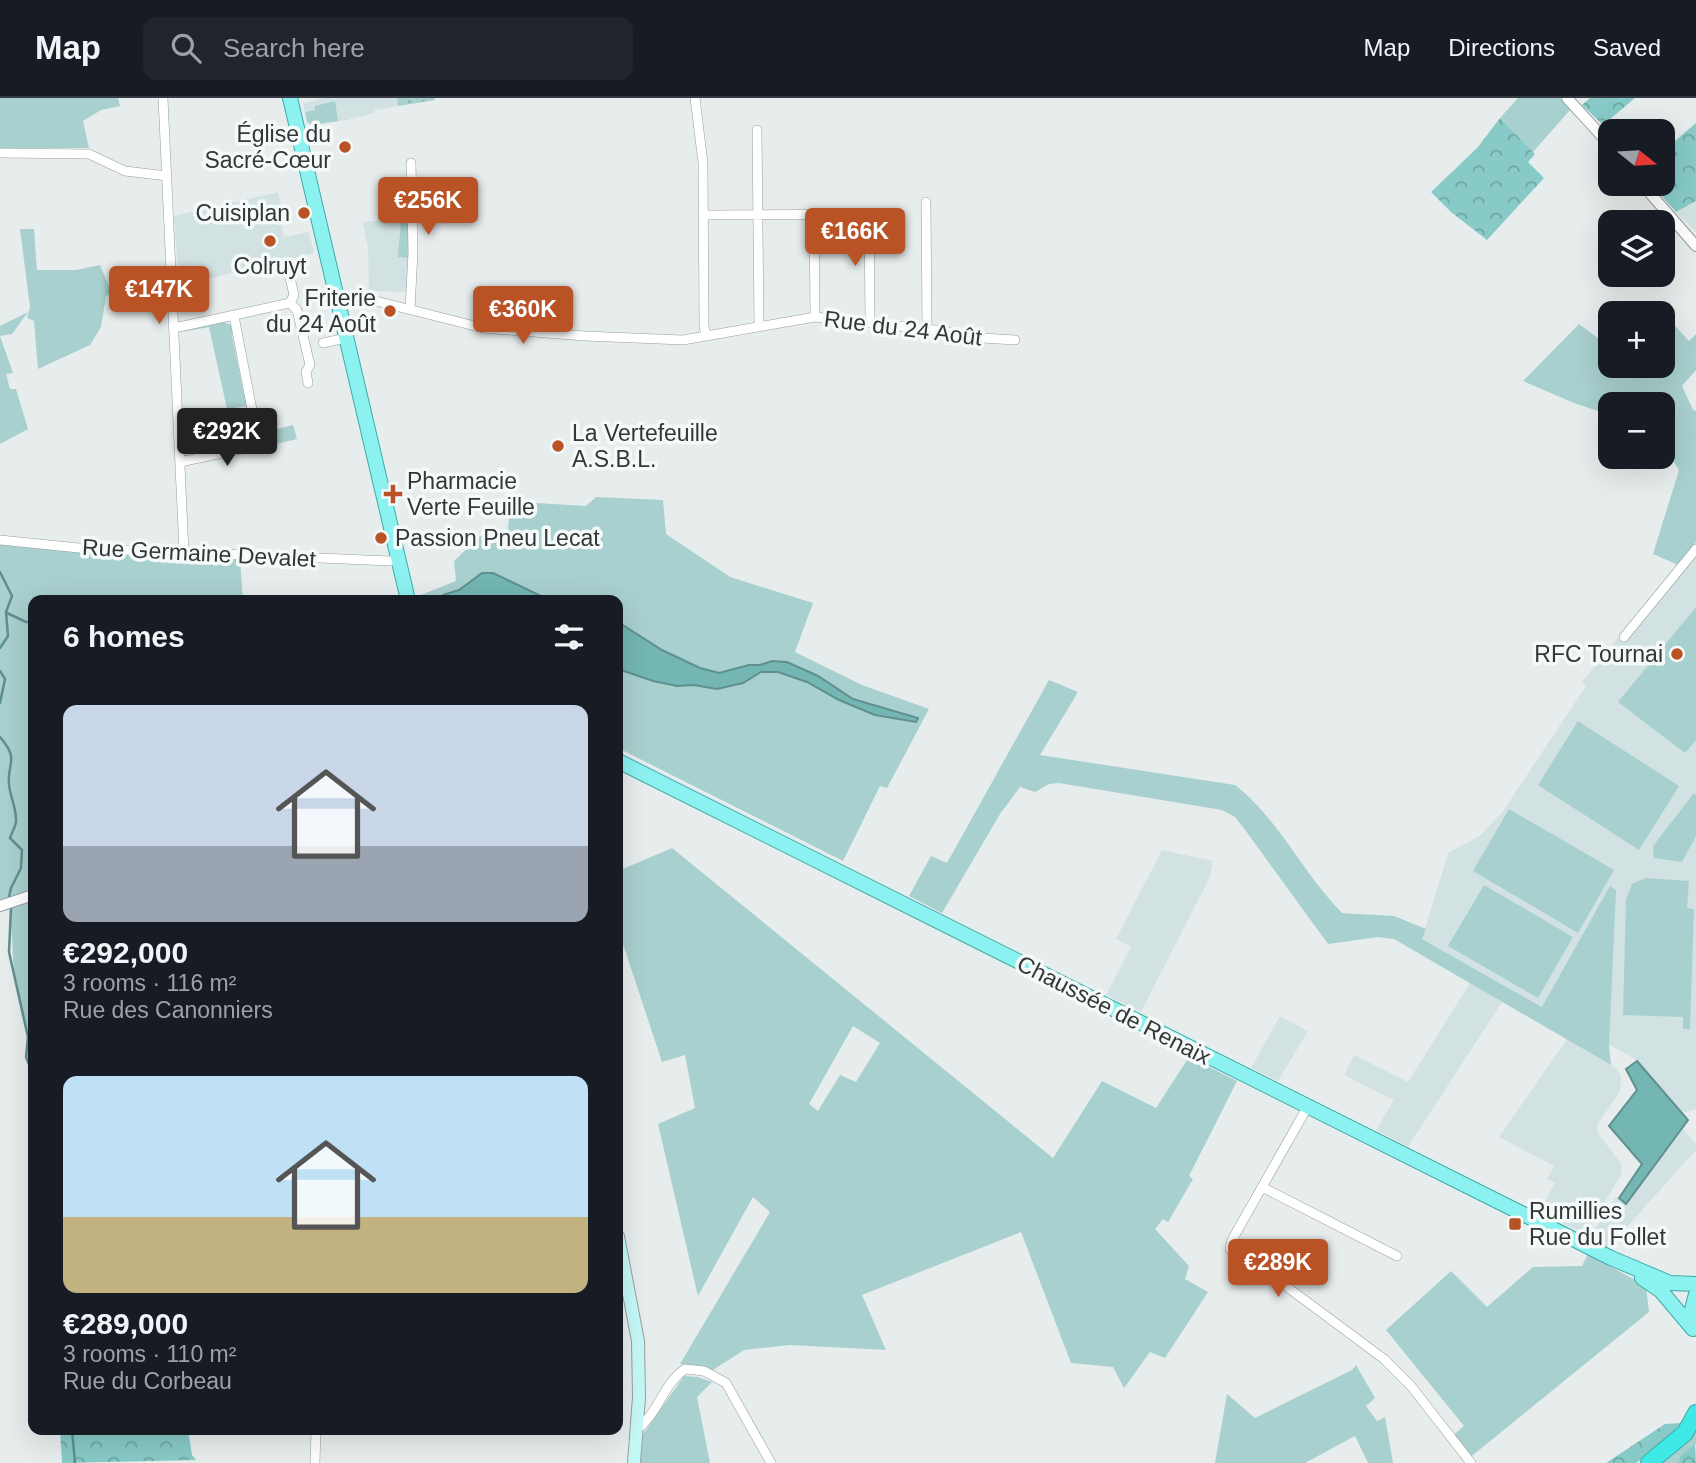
<!DOCTYPE html>
<html lang="en">
<head>
<meta charset="utf-8">
<style>
	:root { --surface:#171b24; --page:#20242c; --text:#f1f3f6; --muted:#9ea1a6; --line:#363941; --accent:#b95325 }
	body { margin:0; font-family:Arial,sans-serif; background:var(--page); color:var(--text); height:100vh; display:flex; flex-direction:column; font-size:26px; white-space:nowrap }
	* { box-sizing:border-box; margin:0 }
	p { font-size:23px; color:var(--muted) }
	.icon { flex:none; width:38px; height:38px; fill:none; stroke:currentColor; stroke-width:2; stroke-linecap:round; stroke-linejoin:round }
	.map { position:relative; flex:1; overflow:hidden }
	.details { position:absolute; left:28px; top:497px; width:595px; height:840px; display:flex; flex-direction:column; background:var(--surface); border-radius:14px; box-shadow:0 7px 28px #0002 }
	.details>* { flex:none }
	.needle { width:46px; rotate:108deg }
	.tools { position:absolute; left:1598px; top:21px; display:grid; gap:14px }
	.tools a { display:grid; place-items:center; width:77px; height:77px; border-radius:14px; background:var(--surface); box-shadow:0 7px 28px #0002; font-size:35px }
	.price { position:absolute; translate:-50% -60px; padding:0 16px; border-radius:7px; background:var(--accent); color:#fff; font-size:23px; line-height:46px; filter:drop-shadow(0 2px 4px #0008) }
	.price::after { content:''; position:absolute; left:50%; top:42px; width:21px; height:16px; margin-left:-10px; background:inherit; clip-path:polygon(0 0,100% 0,50% 100%) }
	.price.on { background:#222; color:#fff }
	ul { padding:0; list-style:none }
	li { display:grid; align-content:center; gap:14px; height:371px; padding:0 35px }
	li span { display:grid; place-items:center; height:217px; border-radius:14px; color:#555 }
	li>.icon { margin-inline-start:auto }
	span .icon { width:126px; height:126px; fill:#fffc; stroke-width:1 }
	li b { font-size:30px }
	h2 { display:flex; justify-content:space-between; align-items:center; height:84px; padding:0 35px; font-size:30px }
	header { display:flex; align-items:center; gap:42px; box-sizing:border-box; height:98px; padding:0 35px; background:var(--surface); border-bottom:2px solid var(--line) }
	header strong { font-size:33px }
	nav { display:flex; gap:38px; margin-inline-start:auto; font-size:24px }
	.search { width:490px; height:63px; background:var(--page); display:flex; align-items:center; gap:18px; box-sizing:border-box; padding:0 24px; border-radius:14px; color:var(--muted); font-size:26px }
	.map>svg:first-child { display:block }
</style>
</head>
<body>
<header>
<strong>Map</strong>
<div class="search"><svg class="icon" aria-label="search" viewBox="0 0 24 24"><circle cx="10" cy="10" r="6"/><path d="M15 15l6 6"/></svg>Search here</div>
<nav><a>Map</a><a>Directions</a><a>Saved</a></nav>
</header>
<div class="map">
<svg width="1696" height="1365" viewBox="0 0 1696 1365">
	<defs>
		<pattern id="forest-crowns" width="20" height="18" patternUnits="userSpaceOnUse" patternTransform="scale(1.75)"><rect width="20" height="18" fill="#87cac7"/><path d="M2 6a3 3 0 1 1 6 0M12 15a3 3 0 1 1 6 0" fill="none" stroke="#6fa5a2"/></pattern>
		<pattern id="park-dots" width="8" height="8" patternUnits="userSpaceOnUse" patternTransform="scale(1.75)"><rect width="8" height="8" fill="#a8d0ce"/><path d="M2 2h.1M6 6h.1" fill="none" stroke="#91b3b2" stroke-width="1.8" stroke-linecap="round"/></pattern>
	</defs>
	<rect width="100%" height="100%" fill="#e7eded"/>
	<!-- built -->
	<path fill="#d2e2e2" d="M323 0H434L435 2 375 12 374 15 347 22 312 27 307 24 303 5Z
		M278 94 282 110 278 111 284 139 309 134 314 155 179 188 174 118Z
		M1696 103V134L1676 114Z
		M394 121 409 123 408 194 375 193 374 195 369 194 368 150 363 124Z
		M1696 444V1011L1682 1015 1637 962 1422 841 1448 755 1481 737 1501 716 1586 588 1582 584Z
		M1162 752 1213 763 1210 779 1141 914 1106 897 1131 849 1116 841Z
		M1470 885 1502 904 1408 1049 1376 1032 1394 1002 1344 977 1354 957 1408 984Z
		M1280 918 1308 933 1278 983 1251 970Z
		M1567 941 1617 971 1621 977V986L1619 995 1597 1027 1598 1035 1622 1067 1621 1077 1590 1128 1585 1132 1579 1133 1539 1114 1555 1085 1547 1081 1554 1068 1499 1039Z
		M1682 1030 1696 1046V1052L1608 1150 1593 1144 1594 1133 1616 1099 1627 1105Z"/>
	<!-- green -->
	<path fill="#a8d0ce" fill-rule="evenodd" d="M0 0H118L120 8 101 12 83 23 89 50H0Z
		M1518 0H1560L1571 11 1533 54 1500 20Z
		M335 3 338 23 312 27 307 24 305 14 315 12V8Z
		M401 123H409L410 160 398 159Z
		M20 131H34L37 172H76L100 167 112 196 106 198 101 229 90 247 38 271 34 223 27 220 30 209Z
		M28 214 12 236 0 238 13 275 6 276 10 291H16L28 331 0 346V228Z
		M1669 221 1689 243 1696 236V272L1682 288 1693 312 1696 313V444L1678 467 1653 456 1679 372 1663 347 1662 306H1610V317L1574 305 1523 283 1579 226 1610 249V268H1662L1663 227Z
		M221 223 231 227 234 233 232 238 244 297 247 300 251 327 247 308 227 311 209 229 182 234Z
		M293 327 297 341 272 347 262 340 261 335Z
		M596 399 663 402 666 436 730 479 813 505 795 554 862 587 929 611 887 690 880 688 843 763 618 650V502H419L418 498 456 483 454 463 480 438H499L508 432 509 419 505 411V403L586 408Z
		M0 445 240 462 243 502H33V792L0 804Z
		M1696 509V642L1685 655 1618 604Z
		M1049 582 1078 594 1040 657 1235 687C1279 721 1303 776 1342 815L1394 818 1426 831 1422 841 1542 909 1610 788 1616 792 1609 948 1611 967 1394 841 1378 839 1328 846 1243 729 1235 719 1222 712 1059 685 1049 686 1035 694 1020 689 1000 716 942 815 909 798 931 758 947 765Z
		M1578 623 1679 688 1639 752 1538 687Z
		M1694 695 1696 697V738L1682 764 1654 760 1653 748Z
		M1509 711 1614 772 1578 835 1473 773Z
		M672 750 1053 1060 1102 983 1156 1010 1189 959 1237 983 1189 1078 1193 1081 1168 1124 1163 1121 1155 1131 1189 1168 1185 1181 1208 1194 1165 1260 1150 1254 1124 1290 1113 1269 1071 1265 1021 1134 862 1197 886 1252 790 1247 744 1252 713 1272 680 1266 770 1114 753 1099 698 1198 658 1026 695 1010 685 957 662 964 618 831V773ZM853 928 880 945 856 984 840 977 818 1013 809 1006Z
		M1646 780 1689 783 1687 810 1694 811 1690 931H1683V919L1623 917 1626 802 1632 786Z
		M1484 787 1573 839 1538 900 1448 848Z
		M33 799V976L26 959 27 939 14 876 10 804Z
		M1588 1156 1646 1188 1649 1214 1468 1361 1451 1339 1464 1328 1386 1232 1451 1173 1487 1209 1533 1169 1582 1168Z
		M1356 1267 1375 1300 1366 1308 1377 1323 1385 1319 1393 1365H1368L1355 1338 1305 1365H1215L1227 1296 1255 1320 1352 1272Z
		M684 1278 698 1279 712 1284 697 1299 710 1365H640L643 1336Z
		M1696 1327V1346L1680 1358 1678 1365H1658Z"/>
	<!-- forest -->
	<path fill="url(#forest-crowns)" d="M1590 0H1635L1603 27 1582 7Z
		M1500 20 1535 56 1528 64 1544 80 1487 142 1451 114 1431 94 1478 49Z
		M1696 25V103L1676 114 1651 86H1662L1663 53Z
		M1681 1325 1668 1342 1636 1365H1606L1665 1326Z
		M60 1332H188L192 1357 196 1362 62 1365Z
		M1695 1346 1696 1365H1678L1680 1358Z"/>
	<!-- park -->
	<path fill="url(#park-dots)" d="M397 0H434L435 2 398 8Z"/>
	<!-- water -->
	<path fill="#73b6b3" stroke="#60908e" stroke-width="2" d="M482 475H493L549 502H502L483 499 443 502V497L459 492Z
		M618 524 662 552 700 570 719 575 749 567H760L772 563 787 564 818 578 853 601 918 620 916 624 875 617 839 602 807 584 778 574H761L743 585 717 591 694 587 677 588 653 583 618 571Z
		M1637 963 1688 1022 1626 1106 1619 1100 1642 1066 1609 1028 1637 992 1626 971Z"/>
	<g fill="none" stroke-linecap="round" stroke-linejoin="round">
		<!-- stream -->
		<path stroke="#60908e" stroke-width="2.5" d="M0 474 12 498 6 514 8 538 0 550
			M7 515 26 524H33
			M0 573 5 581 0 605
			M0 639C20 662 7 664 9 686 10 699 17 711 16 724 15 730 12 734 10 740L22 752 21 770 11 790 9 799
			M11 810 9 854 28 939 26 959 33 976
			M72 1332 75 1365"/>
		<defs>
			<path id="minor" d="M163 0 184 454
				M695 0 703 65 704 229 707 238
				M757 32 759 228
				M0 55 89 56 125 73 167 78
				M926 104 927 231
				M814 115 815 219
				M703 117 869 116 870 223
				M287 167 294 197 290 205 297 212 310 267 306 274 308 285
				M336 199 352 197 483 230 585 238 683 242 815 219 944 233 966 239 1015 242
				M410 211 413 154 411 65
				M234 218 259 348
				M174 230 290 205
				M323 245 346 240
				M180 364 270 345
				M0 442 79 450 390 463 397 462
				M1624 539 1696 451
				M1308 1008 1232 1142 1230 1151 1236 1160 1283 1186 1384 1261 1411 1288 1471 1365
				M1262 1089 1397 1158
				M636 1332C659 1315 663 1286 685 1271L704 1273 726 1285 771 1365
				M315 1365 316 1332"/>
			<path id="tertiary" d="M1567 0 1610 47
				M1642 86 1696 148
				M0 808 33 797"/>
			<path id="secondary" d="M618 1138 638 1243 639 1299 634 1365"/>
			<path id="primary" d="M290 0 408 502
				M618 663 1611 1160 1670 1185 1696 1186
				M1642 1180 1661 1193 1693 1231
				M1693 1231 1690 1219 1696 1196"/>
			<path id="motorway" d="M1649 1365 1685 1335 1696 1315"/>
		</defs>
		<!-- minor casing -->
		<use href="#minor" stroke="#989e9d" stroke-width="10"/>
		<!-- tertiary casing -->
		<use href="#tertiary" stroke="#989e9d" stroke-width="12"/>
		<!-- secondary casing -->
		<use href="#secondary" stroke="#989e9d" stroke-width="14"/>
		<!-- primary casing -->
		<use href="#primary" stroke="#3caba9" stroke-width="16"/>
		<!-- motorway casing -->
		<use href="#motorway" stroke="#3caba9" stroke-width="18"/>
		<!-- minor -->
		<use href="#minor" stroke="#fff" stroke-width="9"/>
		<!-- tertiary -->
		<use href="#tertiary" stroke="#fff" stroke-width="10"/>
		<!-- secondary -->
		<use href="#secondary" stroke="#c5f9f8" stroke-width="12"/>
		<!-- primary -->
		<use href="#primary" stroke="#8cf2f0" stroke-width="14"/>
		<!-- motorway -->
		<use href="#motorway" stroke="#3feae6" stroke-width="16"/>
	</g>
	<!-- markers -->
	<g fill="#b95325" stroke="#f4fafa" stroke-width="2.5">
		<circle cx="345" cy="49" r="7"/>
		<circle cx="304" cy="115" r="7"/>
		<circle cx="270" cy="143" r="7"/>
		<circle cx="390" cy="213" r="7"/>
		<circle cx="558" cy="348" r="7"/>
		<path d="M389.5 385.5h7v7h7v7h-7v7h-7v-7h-7v-7h7z"/>
		<circle cx="381" cy="440" r="7"/>
		<circle cx="1677" cy="556" r="7"/>
		<rect x="1508" y="1119" width="14" height="14" rx="3.5"/>
	</g>
	<g text-anchor="middle" dominant-baseline="central" stroke-width="7" stroke-linejoin="round" paint-order="stroke">
		<!-- poi labels -->
		<g font-size="23" fill="#353737" stroke="#f4fafa" text-anchor="end">
			<text x="331" y="36">Église du<tspan x="331" dy="26">Sacré-Cœur</tspan></text>
			<text x="290" y="115">Cuisiplan</text>
			<text x="270" y="168" text-anchor="middle">Colruyt</text>
			<text x="376" y="200">Friterie<tspan x="376" dy="26">du 24 Août</tspan></text>
			<text x="572" y="335" text-anchor="start">La Vertefeuille<tspan x="572" dy="26">A.S.B.L.</tspan></text>
			<text x="407" y="383" text-anchor="start">Pharmacie<tspan x="407" dy="26">Verte Feuille</tspan></text>
			<text x="395" y="440" text-anchor="start">Passion Pneu Lecat</text>
			<text x="1663" y="556">RFC Tournai</text>
			<text x="1529" y="1113" text-anchor="start">Rumillies<tspan x="1529" dy="26">Rue du Follet</tspan></text>
		</g>
		<!-- street labels -->
		<g font-size="23" fill="#353737" stroke="#f4fafa">
			<text transform="translate(903 230) rotate(7)">Rue du 24 Août</text>
			<text transform="translate(199 455) rotate(3)">Rue Germaine Devalet</text>
			<text transform="translate(1114 912) rotate(27)">Chaussée de Renaix</text>
		</g>
	</g>
</svg>
<div class="tools">
<a><svg class="needle" viewBox="-14 -14 28 28"><path d="M0-13l5 13h-10z" fill="#e53935"/><path d="M0 13l5-13h-10z" fill="#9ea1a6"/></svg></a>
<a><svg class="icon" aria-label="layers" viewBox="0 0 24 24"><path d="M12 4l9 5-9 5-9-5zM3 14l9 5 9-5"/></svg></a>
<a>+</a>
<a>−</a>
</div>
<b class="price" style="left:428px;top:139px">€256K</b>
<b class="price" style="left:855px;top:170px">€166K</b>
<b class="price" style="left:159px;top:228px">€147K</b>
<b class="price" style="left:523px;top:248px">€360K</b>
<b class="price on" style="left:227px;top:370px">€292K</b>
<b class="price" style="left:1278px;top:1201px">€289K</b>
<section class="details">
<h2>6 homes<svg class="icon" aria-label="filters" viewBox="0 0 24 24"><path d="M4 7h16M4 17h16"/><circle cx="9" cy="7" r="2"/><circle cx="15" cy="17" r="2"/></svg></h2>
<ul>
<li><span style="background:linear-gradient(#c9d6e8 65%,#9aa5b1 0)"><svg class="icon" aria-label="home" viewBox="0 0 24 24"><path d="M3 11l9-7 9 7M6 9v11h12V9"/></svg></span><div><b>€292,000</b><p>3 rooms · 116 m²</p><p>Rue des Canonniers</p></div></li>
<li><span style="background:linear-gradient(#bfe0f5 65%,#c2b280 0)"><svg class="icon" aria-label="home" viewBox="0 0 24 24"><path d="M3 11l9-7 9 7M6 9v11h12V9"/></svg></span><div><b>€289,000</b><p>3 rooms · 110 m²</p><p>Rue du Corbeau</p></div></li>
</ul>
</section>
</div>
</body>
</html>
